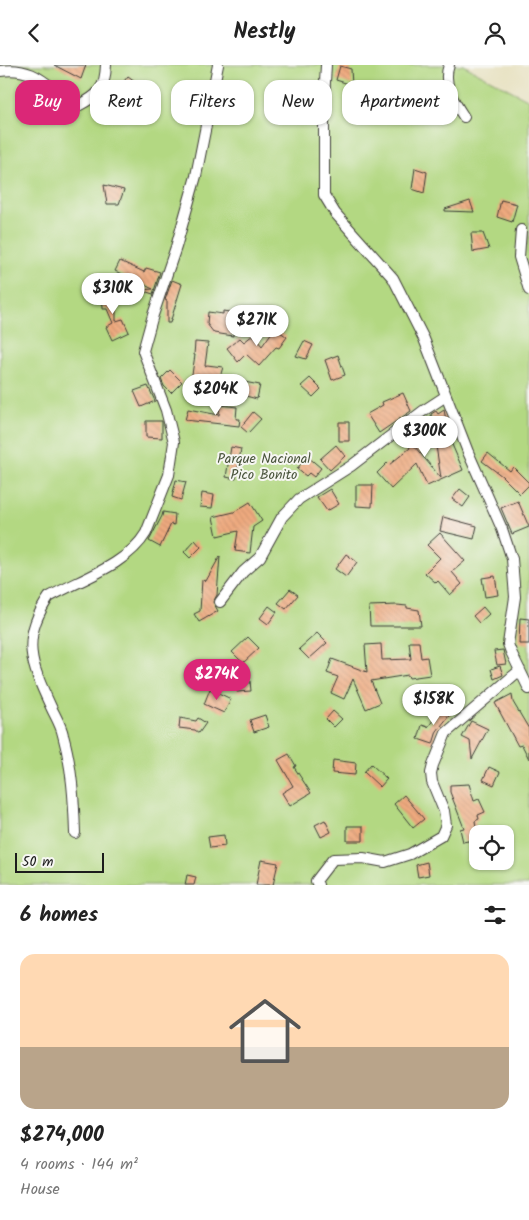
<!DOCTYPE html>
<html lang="en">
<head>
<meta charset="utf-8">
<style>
	:root { --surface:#fff; --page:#f6f6f6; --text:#222; --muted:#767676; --accent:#db2777 }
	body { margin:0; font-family:Kalam,sans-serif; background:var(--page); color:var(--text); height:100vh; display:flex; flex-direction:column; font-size:19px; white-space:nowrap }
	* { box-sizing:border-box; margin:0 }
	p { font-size:16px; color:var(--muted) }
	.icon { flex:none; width:28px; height:28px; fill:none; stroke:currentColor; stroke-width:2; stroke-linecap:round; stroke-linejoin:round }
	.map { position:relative; height:820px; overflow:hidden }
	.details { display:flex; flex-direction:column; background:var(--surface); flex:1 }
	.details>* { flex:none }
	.guide { position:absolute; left:15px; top:15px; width:500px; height:45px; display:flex; gap:10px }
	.controls { position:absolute; left:469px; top:760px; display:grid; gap:10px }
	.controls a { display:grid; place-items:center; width:45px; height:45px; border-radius:10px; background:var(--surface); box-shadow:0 1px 4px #0004; font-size:25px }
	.scale { position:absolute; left:15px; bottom:12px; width:89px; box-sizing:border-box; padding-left:5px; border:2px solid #1c1c1c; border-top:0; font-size:14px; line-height:18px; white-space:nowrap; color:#1c1c1c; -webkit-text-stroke:4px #f6f6f2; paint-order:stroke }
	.price { position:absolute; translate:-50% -42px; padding:0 11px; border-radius:18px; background:#fff; color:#222; font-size:16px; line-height:32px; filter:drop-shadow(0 1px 2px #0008) }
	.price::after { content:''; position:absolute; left:50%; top:30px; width:15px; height:11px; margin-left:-8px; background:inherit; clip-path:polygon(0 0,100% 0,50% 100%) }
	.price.selected { background:var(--accent); color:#fff }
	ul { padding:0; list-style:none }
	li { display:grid; align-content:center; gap:10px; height:265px; padding:0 20px }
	li span { display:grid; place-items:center; height:155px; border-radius:15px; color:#555 }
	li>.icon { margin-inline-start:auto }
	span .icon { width:90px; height:90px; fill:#fffc; stroke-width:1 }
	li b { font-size:21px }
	h2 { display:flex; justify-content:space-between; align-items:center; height:60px; padding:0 20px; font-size:21px }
	.tag { padding:0 18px; border-radius:15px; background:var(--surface); box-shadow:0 1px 4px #0004; font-size:18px; line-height:45px }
	.tag.selected { background:var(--accent); color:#fff }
	header { display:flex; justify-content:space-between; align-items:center; height:65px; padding:0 20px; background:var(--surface); font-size:22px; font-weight:600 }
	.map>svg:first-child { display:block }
</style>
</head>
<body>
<header><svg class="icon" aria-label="back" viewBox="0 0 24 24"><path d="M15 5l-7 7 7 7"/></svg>Nestly<svg class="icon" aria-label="person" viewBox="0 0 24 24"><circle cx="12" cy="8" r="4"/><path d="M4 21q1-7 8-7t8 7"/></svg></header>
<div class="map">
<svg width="529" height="820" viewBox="0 0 529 820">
	<defs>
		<pattern id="building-back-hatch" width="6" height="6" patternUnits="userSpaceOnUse" patternTransform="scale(1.25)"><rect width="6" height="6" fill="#efaa7f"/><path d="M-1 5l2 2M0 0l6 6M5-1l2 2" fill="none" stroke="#cc926d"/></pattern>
	</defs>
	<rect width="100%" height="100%" fill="#f6f6f2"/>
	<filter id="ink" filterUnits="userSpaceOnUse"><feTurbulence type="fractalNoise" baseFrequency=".02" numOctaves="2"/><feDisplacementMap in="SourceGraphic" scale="10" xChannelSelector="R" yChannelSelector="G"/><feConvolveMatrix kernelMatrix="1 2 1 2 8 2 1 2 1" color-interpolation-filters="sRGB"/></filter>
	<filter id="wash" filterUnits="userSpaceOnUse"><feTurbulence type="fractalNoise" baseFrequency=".0096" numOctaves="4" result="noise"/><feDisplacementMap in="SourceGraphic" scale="20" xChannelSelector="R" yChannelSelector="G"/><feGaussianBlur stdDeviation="1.12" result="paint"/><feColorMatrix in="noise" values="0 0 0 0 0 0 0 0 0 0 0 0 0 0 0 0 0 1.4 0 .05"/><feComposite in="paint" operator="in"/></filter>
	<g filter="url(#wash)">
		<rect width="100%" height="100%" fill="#e8e2c2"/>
		<!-- green -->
		<path fill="#b3d882" stroke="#687a4f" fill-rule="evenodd" d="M0 0H463L529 35V820H0ZM478 769H505V796H478Z"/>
		<g id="blocks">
			<!-- building -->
			<path fill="url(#building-back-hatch)" d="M54 0H86L81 14Z
				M340 1 351 4 352 20 336 15Z
				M128 11 142 21 124 39 112 32Z
				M360 25 388 39 389 34 401 40 399 49 386 48 387 44 359 39Z
				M415 103 427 107 424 128 412 124Z
				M104 120 124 125 119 139H107Z
				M501 135 517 139 512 157 497 152Z
				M470 136 474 147 445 146V144Z
				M471 168H483L489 184 473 187Z
				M120 196 144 207 146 203 160 207 153 229 141 225 153 224 115 206Z
				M172 215 182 219 170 258H167V236L165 235Z
				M116 224V256L123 254 129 267 112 275 106 262 113 258 107 244H103L102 225Z
				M223 246 235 248 233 271 214 268 207 259 208 247 223 249Z
				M275 263 287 272 279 283 276 282 259 301 246 289 238 297 227 283 240 273 244 277 253 270 262 281Z
				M304 276 313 280 306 294 296 291Z
				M195 277 208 278 205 301 207 300 223 302 220 312H221L219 327 190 322 195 290H194Z
				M338 290 345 310 332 315 325 295Z
				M170 305 182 317 171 328 164 321 161 314Z
				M310 313 321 324 313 332 301 321Z
				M244 317 260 320 257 334 242 330Z
				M148 321 155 336 141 342 134 326Z
				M403 328 411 346 379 368 367 349 383 340 382 337Z
				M220 340 237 342 236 354H240L239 361 185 355 188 344 219 350Z
				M444 345 449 370 447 368 463 405 427 421 417 399 391 424 377 408 387 398 389 400 410 383 407 377 410 376 441 413 431 349 436 346 438 349Z
				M253 347 261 354 248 368 241 362Z
				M146 356H162V373L146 372Z
				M339 357H349V376H339Z
				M336 380 345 391 330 405 320 394Z
				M231 382 241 384 236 414 226 412Z
				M488 388 510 406 513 402 529 418V420L520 429 502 411 482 396Z
				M307 391 321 403 314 412 309 408 306 411 297 404Z
				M176 415 186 417 181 435 172 432Z
				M356 420H373L372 442 356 441Z
				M330 424 339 439 327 446 317 432Z
				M460 424 470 432 463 442 452 434Z
				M202 428 214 430 212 443 200 442Z
				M518 436 529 462 512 469 501 443Z
				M250 437 262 456 253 462 250 488 235 486 238 466 217 471 213 452 234 447Z
				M163 447 175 449 174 460 171 459 160 482 149 476 162 451Z
				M443 452 477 461 474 474 440 466Z
				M440 468 465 496 452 507 462 519 450 530 438 516 436 518 425 508 440 493 427 480Z
				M195 475 201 482 190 493 184 487Z
				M346 489 357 497 346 512 335 504Z
				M220 491 217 530 213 537 218 546 199 557 194 549 200 546 202 515 206 516Z
				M495 511 498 530 485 532 482 513Z
				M290 524 298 530 286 544 278 538Z
				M397 540 407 541V543L419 545 421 561H370L369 541Z
				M269 541 277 547 268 559 260 553Z
				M483 542 489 549 479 558 473 551Z
				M520 553 529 554V579H519Z
				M317 568 327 578 309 594 299 584Z
				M248 572 259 583 243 598 232 587Z
				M409 577H419L421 593 427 592 430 610 409 613 408 610 371 616 380 638 366 644 353 614 344 634 331 628 338 612 327 608 332 594 367 607 365 580 381 579 382 595 411 594Z
				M503 585 506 599 497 600 494 586Z
				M203 600H216V613L204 614Z
				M500 601 503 610 494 614 491 604Z
				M250 616 251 626 237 627 236 618Z
				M210 624 231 634 224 648 204 639Z
				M512 629 513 637 529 664V694L522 680 518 681 495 638Z
				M444 641 452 647 437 666 433 679 418 674 422 660 428 662Z
				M333 646 342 654 334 662 326 654Z
				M265 650 269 662 254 667 250 655Z
				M180 653 196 656 198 653 206 658 199 668 195 665 179 663Z
				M471 656 488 664 472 694 470 676 462 672Z
				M289 689 296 701 294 702 311 728 290 741 282 728 293 721 278 695Z
				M333 695 356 698 355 710 332 708Z
				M371 699 387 714 380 722 364 707Z
				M489 702 500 707 494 720 483 715Z
				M469 719 474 736 479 734 485 747 478 750 479 754 475 756 478 774 463 777 460 764 464 763 450 727V720Z
				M404 730 424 754 413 763 394 739Z
				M325 755 331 767 321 772 315 760Z
				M347 761H363V776H347Z
				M224 770 225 781 210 783 208 772Z
				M261 795 278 798 273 820H256Z
				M427 797 429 810 418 812 416 800Z
				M187 810 196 812 194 820H185Z"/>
		</g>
	</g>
	<g filter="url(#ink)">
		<use href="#blocks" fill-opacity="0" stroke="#3b3a35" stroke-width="1"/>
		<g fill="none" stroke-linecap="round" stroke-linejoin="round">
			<defs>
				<path id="minor" d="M326 0 324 34V130L335 148 393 213 424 274 468 387 502 464 512 494 515 532 508 579 511 587 529 624
					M449 0C442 19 454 37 464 52
					M0 6C38 0 50 26 78 41 99 30 105 24 106 0
					M521 165 519 192 529 225
					M220 537 243 507 260 492 282 452 299 434 351 401 423 346 446 331
					M75 768C74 735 72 702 63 670 61 660 55 651 51 642 31 599 20 574 49 532 81 514 127 500 146 468L169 410 174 377 166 345 143 286 153 250 176 182 196 111 218 0
					M318 820 316 816 333 794 363 793 385 797 410 789 441 771 446 760 444 746 432 717 431 708 433 700 446 668 520 605"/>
			</defs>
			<!-- minor casing -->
			<use href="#minor" stroke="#3b3a35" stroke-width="12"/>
			<!-- minor -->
			<use href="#minor" stroke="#fff" stroke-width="10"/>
		</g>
	</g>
	<g text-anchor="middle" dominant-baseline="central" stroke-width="4" stroke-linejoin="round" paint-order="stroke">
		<!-- park labels -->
		<g font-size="14" fill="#49543b" stroke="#f6f6f2">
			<text x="264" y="394">Parque Nacional<tspan x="264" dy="16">Pico Bonito</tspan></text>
		</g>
	</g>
</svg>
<div class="controls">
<a><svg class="icon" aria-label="locate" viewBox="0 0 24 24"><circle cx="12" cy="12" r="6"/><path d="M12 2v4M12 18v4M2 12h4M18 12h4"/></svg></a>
</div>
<div class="scale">50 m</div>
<b class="price" style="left:113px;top:250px">$310K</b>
<b class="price" style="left:257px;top:282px">$271K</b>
<b class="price" style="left:216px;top:351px">$204K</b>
<b class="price" style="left:425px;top:393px">$300K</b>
<b class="price selected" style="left:217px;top:636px">$274K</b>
<b class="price" style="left:434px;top:661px">$158K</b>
<div class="guide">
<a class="tag selected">Buy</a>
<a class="tag">Rent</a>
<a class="tag">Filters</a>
<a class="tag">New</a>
<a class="tag">Apartment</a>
</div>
</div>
<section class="details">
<h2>6 homes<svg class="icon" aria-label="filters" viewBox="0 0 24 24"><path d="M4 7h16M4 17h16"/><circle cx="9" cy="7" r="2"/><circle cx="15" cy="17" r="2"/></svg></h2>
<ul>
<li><span style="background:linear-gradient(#ffd9b3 60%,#b9a48a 0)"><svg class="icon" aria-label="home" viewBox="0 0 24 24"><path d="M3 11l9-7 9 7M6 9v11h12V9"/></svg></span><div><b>$274,000</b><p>4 rooms · 144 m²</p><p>House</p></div></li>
</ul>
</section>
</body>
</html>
